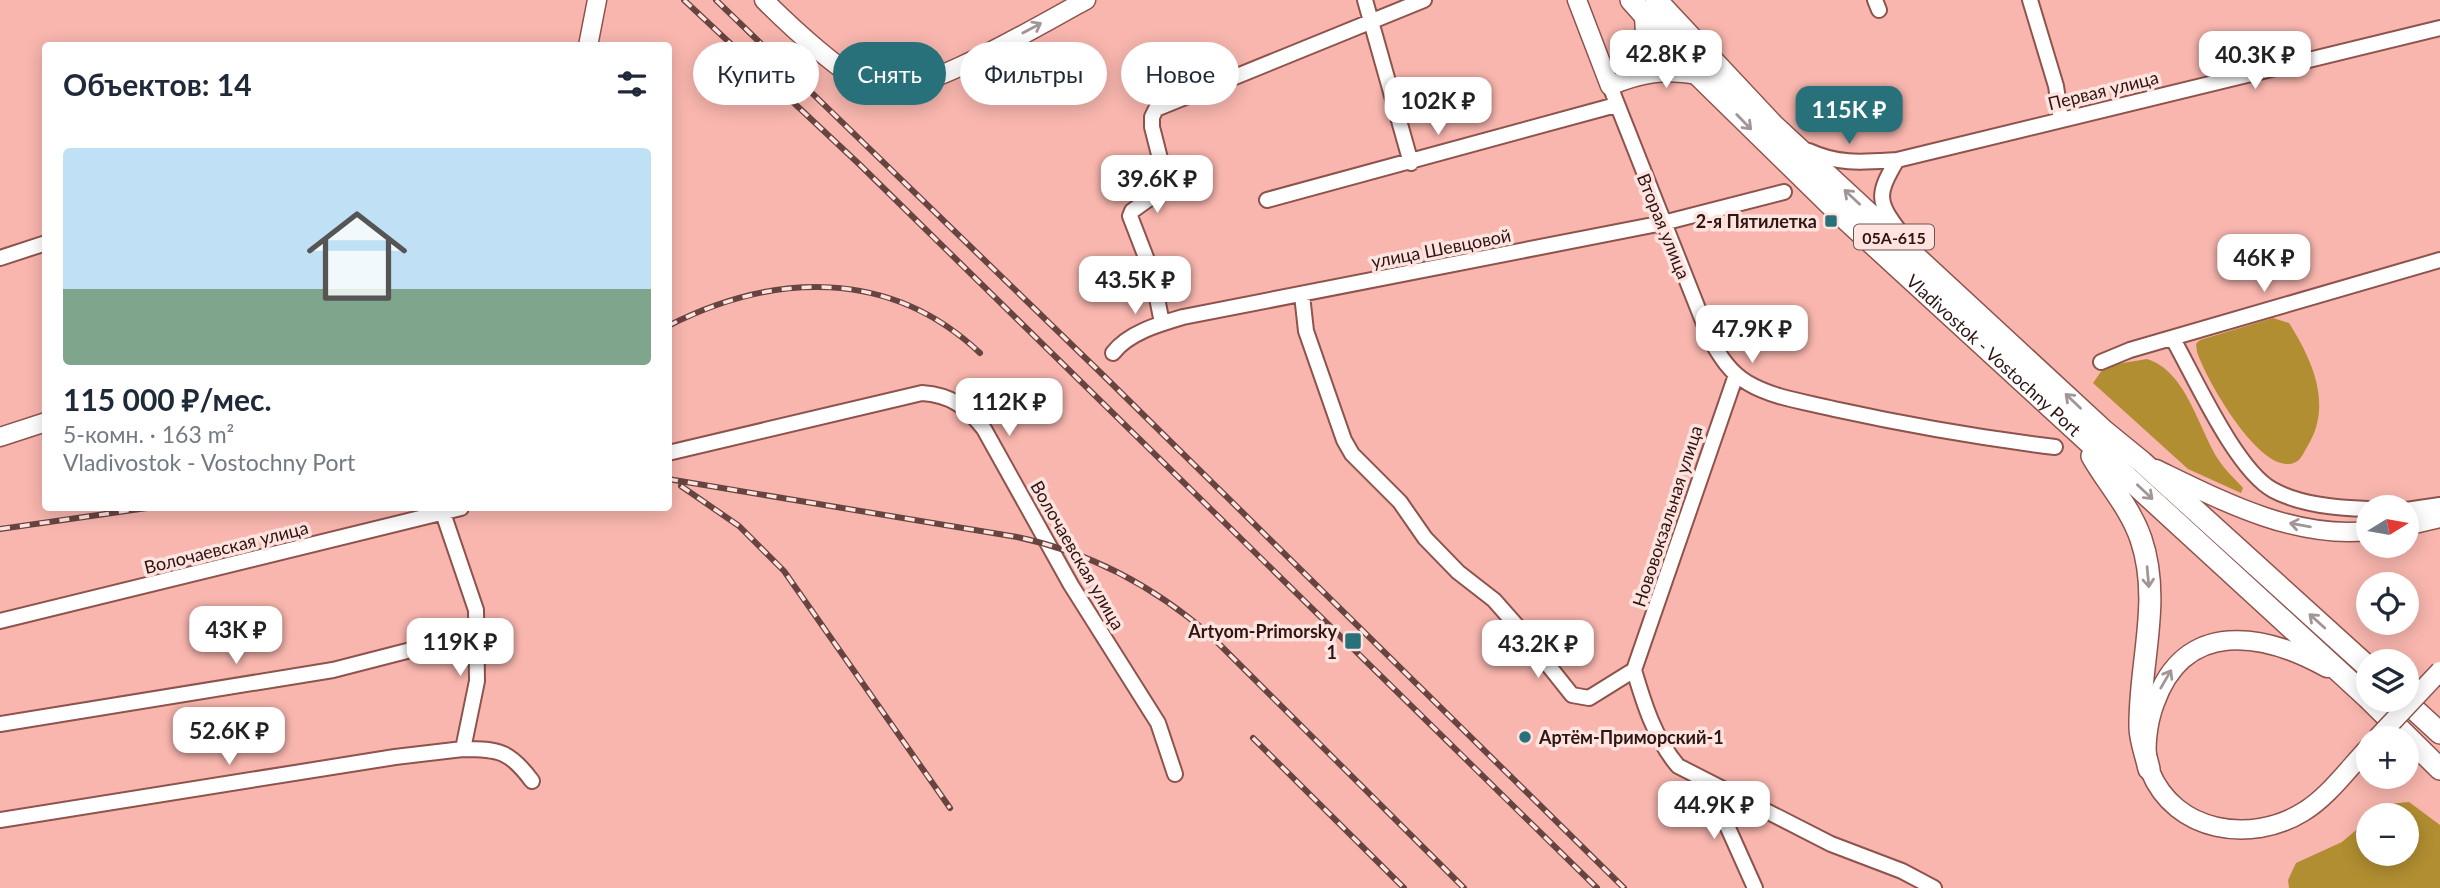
<!DOCTYPE html>
<html lang="ru">
<head>
<meta charset="utf-8">
<style>
	:root { --surface:#fff; --page:#f2f2f3; --text:#1f2937; --muted:#747a83; --line:#e0e1e3; --accent:#28717a }
	body { margin:0; font-family:Lato,sans-serif; background:var(--page); color:var(--text); height:100vh; display:flex; flex-direction:column; font-size:26px; white-space:nowrap }
	* { box-sizing:border-box; margin:0 }
	p { font-size:23px; color:var(--muted) }
	.icon { flex:none; width:38px; height:38px; fill:none; stroke:currentColor; stroke-width:2; stroke-linecap:round; stroke-linejoin:round }
	.map { position:relative; flex:1; overflow:hidden }
	.details { position:absolute; left:42px; top:42px; width:630px; height:469px; display:flex; flex-direction:column; background:var(--surface); border-radius:7px; box-shadow:0 4px 18px #0003 }
	.details>* { flex:none }
	.hud { position:absolute; left:693px; top:42px; width:665px; height:63px; display:flex; gap:14px }
	.needle { width:46px; rotate:79deg }
	.controls { position:absolute; left:2356px; top:495px; display:grid; gap:14px }
	.controls a { display:grid; place-items:center; width:63px; height:63px; border-radius:50%; background:var(--surface); box-shadow:0 4px 18px #0003; font-size:35px }
	.price { position:absolute; translate:-50% -60px; padding:0 16px; border-radius:14px; background:#fff; color:#222; font-size:23px; line-height:46px; filter:drop-shadow(0 2px 4px #0008) }
	.price::after { content:''; position:absolute; left:50%; top:42px; width:21px; height:16px; margin-left:-10px; background:inherit; clip-path:polygon(0 0,100% 0,50% 100%) }
	.price.selected { background:var(--accent); color:#fff }
	ul { padding:0; list-style:none }
	li { display:grid; align-content:center; gap:14px; height:371px; padding:0 21px }
	li+li { border-top:2px solid var(--line) }
	li span { display:grid; place-items:center; height:217px; border-radius:7px; color:#555 }
	li>.icon { margin-inline-start:auto }
	span .icon { width:126px; height:126px; fill:#fffc; stroke-width:1 }
	li b { font-size:30px }
	h2 { display:flex; justify-content:space-between; align-items:center; height:84px; padding:0 21px; font-size:30px }
	.tag { padding:0 24px; border-radius:32px; background:var(--surface); box-shadow:0 4px 18px #0003; font-size:24px; line-height:63px }
	.tag.selected { background:var(--accent); color:#fff }
	.map>svg:first-child { display:block }
</style>
</head>
<body>
<div class="map">
<svg width="2440" height="888" viewBox="0 0 2440 888">
	<rect width="100%" height="100%" fill="#f8b6ae"/>
	<!-- forest -->
	<path fill="#b18e31" d="M2273 318 2289 323C2313 361 2333 406 2307 447 2302 456 2299 464 2288 464 2255 465 2207 381 2197 352L2196 344 2200 340Z
		M2147 359C2186 371 2198 427 2218 459 2224 469 2235 479 2243 488L2241 493 2188 469 2093 383 2105 366Z
		M2409 802 2440 825V888H2289L2288 880 2296 863 2342 842 2368 820V854H2406V816L2373 815 2389 804Z"/>
	<g fill="none" stroke-linecap="round" stroke-linejoin="round">
		<defs>
			<path id="minor" d="M1365 0 1411 163
				M1875 0 1879 10
				M2030 0 2056 86 2061 120
				M1610 86 1710 339C1720 356 1730 373 1748 383 1773 398 1806 402 1834 409 1907 425 1981 438 2055 447
				M1809 151C1839 165 1864 162 1897 160L2440 28
				M1897 160C1877 194 1876 201 1901 233
				M1267 200 1616 105
				M0 258 46 243
				M1302 295 1306 331 1344 440 1352 454 1400 502 1425 538 1458 572 1494 600 1517 626 1572 695 1589 698 1634 670
				M1162 323 1152 273 1130 216 1132 211 1167 186 1152 127V117L1156 109 1424 0
				M2173 339C2195 378 2236 470 2273 490 2301 505 2337 508 2368 509
				M1113 353C1128 333 1159 324 1183 317L1663 223 1784 192
				M2101 362 2130 350 2440 260
				M1736 375 1634 670C1644 704 1655 739 1678 766L1831 844 1902 871 1934 888
				M668 453 922 393C951 395 967 407 984 429L1071 585 1158 723 1175 774
				M2406 510 2440 505
				M443 513 476 610 477 681 463 749C499 749 510 751 532 781
				M0 621 461 508
				M0 724 333 670 477 633
				M1707 781 1755 888
				M0 820 395 757 463 749"/>
			<path id="major" d="M764 0C787 23 847 80 877 89 916 100 1046 21 1086 0
				M1577 0 1610 86C1640 73 1665 69 1698 75
				M588 46 597 0
				M1635 75 1646 52 1644 16
				M0 437 46 422
				M2156 469C2220 500 2294 539 2368 531
				M2406 526 2440 518
				M2327 668C2264 633 2185 618 2155 703 2148 721 2143 752 2150 771 2175 833 2251 844 2303 812 2328 797 2348 769 2368 748"/>
			<g id="highway">
				<path id="s1" d="M1631 0 1698 75 1839 213 2368 698"/>
				<path d="M1656 0 1773 125 2104 431 2142 462 2368 667"/>
				<path d="M2092 456C2108 484 2130 507 2141 539 2162 601 2139 664 2140 727 2140 740 2146 755 2149 769"/>
				<path d="M2370 700 2440 769"/>
				<path d="M2404 700 2440 733"/>
			</g>
		</defs>
		<!-- minor casing -->
		<use href="#minor" stroke="#8d534c" stroke-width="18"/>
		<!-- major casing -->
		<use href="#major" stroke="#8d534c" stroke-width="21"/>
		<!-- highway casing -->
		<use href="#highway" stroke="#8d534c" stroke-width="24"/>
		<!-- minor -->
		<use href="#minor" stroke="#fff" stroke-width="14"/>
		<!-- major -->
		<use href="#major" stroke="#fff" stroke-width="18"/>
		<!-- highway -->
		<use href="#highway" stroke="#fff" stroke-width="21"/>
		<defs>
			<path id="rail" d="M684 0 859 164 1597 888
				M716 0 1104 376 1624 888
				M668 326C774 272 890 268 980 353
				M668 479 1017 537C1089 552 1155 587 1211 636L1464 888
				M681 486 739 526 784 571 950 808
				M0 529 147 508
				M1253 738 1404 888"/>
		</defs>
		<!-- rail casing -->
		<use href="#rail" stroke="#684440" stroke-width="6"/>
		<!-- rail -->
		<use href="#rail" stroke="#ffe3df" stroke-width="3.5" stroke-dasharray="10" stroke-linecap="butt"/>
		<defs>
			<path id="major-bridge" d="M2377 738 2440 671"/>
		</defs>
		<!-- major-bridge casing -->
		<use href="#major-bridge" stroke="#8d534c" stroke-width="21" stroke-linecap="butt"/>
		<!-- major-bridge -->
		<use href="#major-bridge" stroke="#fff" stroke-width="18"/>
	</g>
	<!-- one-way arrows -->
	<defs><path id="oneway-shaft" d="M-6 0H5M1.5-3L5.5 0L1.5 3" fill="none" stroke-width="1.6" stroke-linecap="round" stroke-linejoin="round" transform="scale(1.75)"/></defs>
	<g stroke="#a19695">
		<use href="#oneway-shaft" transform="translate(1032 28) rotate(-28)"/>
		<use href="#oneway-shaft" transform="translate(1744 122) rotate(46)"/>
		<use href="#oneway-shaft" transform="translate(1852 197) rotate(-137)"/>
		<use href="#oneway-shaft" transform="translate(2073 401) rotate(-136)"/>
		<use href="#oneway-shaft" transform="translate(2145 492) rotate(43)"/>
		<use href="#oneway-shaft" transform="translate(2300 525) rotate(-170)"/>
		<use href="#oneway-shaft" transform="translate(2148 577) rotate(85)"/>
		<use href="#oneway-shaft" transform="translate(2317 621) rotate(-138)"/>
		<use href="#oneway-shaft" transform="translate(2166 679) rotate(-60)"/>
	</g>
	<!-- markers -->
	<g fill="#28717a" stroke="#ffe3df" stroke-width="2.5">
		<rect x="1824" y="214" width="14" height="14" rx="3.5"/>
		<rect x="1344" y="632" width="18" height="18" rx="3.5"/>
		<circle cx="1525" cy="737" r="7"/>
	</g>
	<g text-anchor="middle" dominant-baseline="central" stroke-width="7" stroke-linejoin="round" paint-order="stroke">
		<!-- shield labels -->
		<rect fill="#ffe3df" stroke="#6d5451" stroke-width="2" x="1854" y="224.5" width="80" height="25" rx="5"/>
		<g font-size="16" font-weight="bold" fill="#2e1614">
			<text x="1894" y="237">05А-615</text>
		</g>
		<!-- street labels -->
		<g font-size="18" fill="#2e1614" stroke="#ffe3df">
			<text transform="translate(2103 90) rotate(-14)">Первая улица</text>
			<text transform="translate(1664 226) rotate(68)">Вторая улица</text>
			<text transform="translate(1441 248) rotate(-11)">улица Шевцовой</text>
			<text stroke="none"><textPath href="#s1" startOffset="508">Vladivostok - Vostochny Port</textPath></text>
			<text transform="translate(1667 516) rotate(-72)">Нововокзальная улица</text>
			<text transform="translate(226 547) rotate(-14)">Волочаевская улица</text>
			<text transform="translate(1078 555) rotate(60)">Волочаевская улица</text>
		</g>
		<!-- poi labels -->
		<g font-size="18" font-weight="bold" fill="#2e1614" stroke="#ffe3df" text-anchor="end">
			<text x="1817" y="221">2-я Пятилетка</text>
			<text x="1337" y="631">Artyom-Primorsky<tspan x="1337" dy="21">1</tspan></text>
			<text x="1539" y="737" text-anchor="start">Артём-Приморский-1</text>
		</g>
	</g>
</svg>
<div class="controls">
<a><svg class="needle" viewBox="-14 -14 28 28"><path d="M0-13l5 13h-10z" fill="#e53935"/><path d="M0 13l5-13h-10z" fill="#747a83"/></svg></a>
<a><svg class="icon" aria-label="locate" viewBox="0 0 24 24"><circle cx="12" cy="12" r="6"/><path d="M12 2v4M12 18v4M2 12h4M18 12h4"/></svg></a>
<a><svg class="icon" aria-label="layers" viewBox="0 0 24 24"><path d="M12 4l9 5-9 5-9-5zM3 14l9 5 9-5"/></svg></a>
<a>+</a>
<a>−</a>
</div>
<b class="price" style="left:1666px;top:90px">42.8K ₽</b>
<b class="price" style="left:2255px;top:91px">40.3K ₽</b>
<b class="price" style="left:1438px;top:137px">102K ₽</b>
<b class="price selected" style="left:1849px;top:146px">115K ₽</b>
<b class="price" style="left:1157px;top:215px">39.6K ₽</b>
<b class="price" style="left:2264px;top:294px">46K ₽</b>
<b class="price" style="left:1135px;top:316px">43.5K ₽</b>
<b class="price" style="left:1752px;top:365px">47.9K ₽</b>
<b class="price" style="left:1009px;top:438px">112K ₽</b>
<b class="price" style="left:236px;top:666px">43K ₽</b>
<b class="price" style="left:460px;top:678px">119K ₽</b>
<b class="price" style="left:1538px;top:680px">43.2K ₽</b>
<b class="price" style="left:229px;top:767px">52.6K ₽</b>
<b class="price" style="left:1714px;top:841px">44.9K ₽</b>
<div class="hud">
<a class="tag">Купить</a>
<a class="tag selected">Снять</a>
<a class="tag">Фильтры</a>
<a class="tag">Новое</a>
</div>
<section class="details">
<h2>Объектов: 14<svg class="icon" aria-label="filters" viewBox="0 0 24 24"><path d="M4 7h16M4 17h16"/><circle cx="9" cy="7" r="2"/><circle cx="15" cy="17" r="2"/></svg></h2>
<ul>
<li><span style="background:linear-gradient(#bfe0f5 65%,#7fa58c 0)"><svg class="icon" aria-label="home" viewBox="0 0 24 24"><path d="M3 11l9-7 9 7M6 9v11h12V9"/></svg></span><div><b>115 000 ₽/мес.</b><p>5-комн. · 163 m²</p><p>Vladivostok - Vostochny Port</p></div></li>
</ul>
</section>
</div>
</body>
</html>
